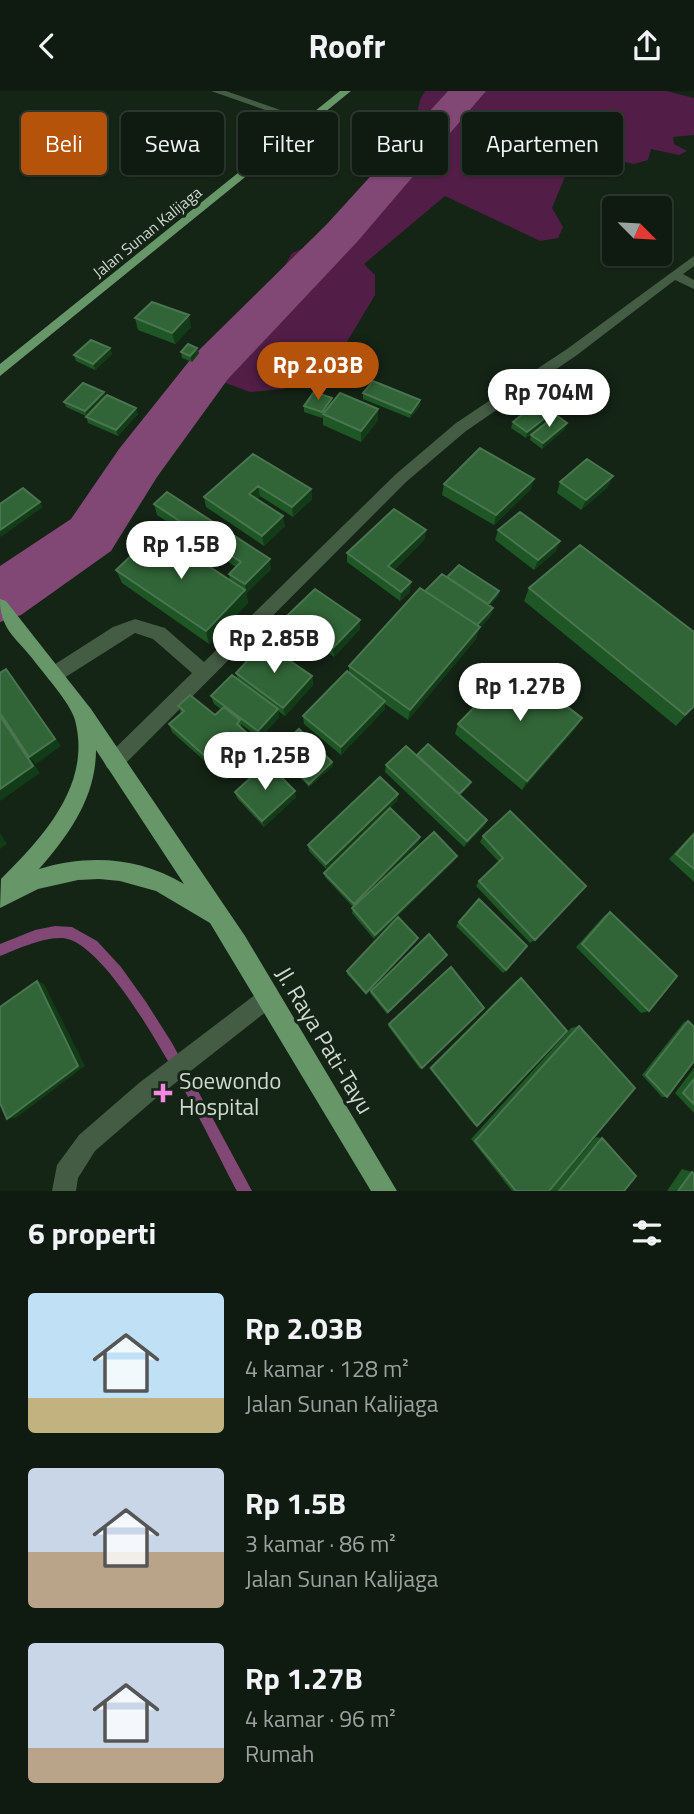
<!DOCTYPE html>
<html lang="id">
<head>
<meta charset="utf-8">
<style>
	:root { --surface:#0f1b10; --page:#1d281e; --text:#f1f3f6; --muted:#9ba19f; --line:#2f3930; --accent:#b45309 }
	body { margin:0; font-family:"Titillium Web",sans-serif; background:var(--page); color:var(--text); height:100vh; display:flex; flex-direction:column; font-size:26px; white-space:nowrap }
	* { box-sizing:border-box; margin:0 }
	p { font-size:23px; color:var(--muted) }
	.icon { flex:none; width:38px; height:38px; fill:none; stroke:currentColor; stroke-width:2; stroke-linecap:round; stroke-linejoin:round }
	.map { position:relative; height:1100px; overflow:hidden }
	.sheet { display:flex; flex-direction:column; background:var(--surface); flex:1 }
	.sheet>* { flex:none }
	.banner { position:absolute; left:21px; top:21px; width:653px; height:63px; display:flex; gap:14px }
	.needle { width:46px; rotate:114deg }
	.controls { position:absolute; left:602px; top:105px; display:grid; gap:14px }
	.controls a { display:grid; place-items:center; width:70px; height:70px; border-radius:7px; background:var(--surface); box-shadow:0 2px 5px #0004,0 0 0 2px var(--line); font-size:35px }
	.price { position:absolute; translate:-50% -60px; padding:0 16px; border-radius:24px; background:#fff; color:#222; font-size:23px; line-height:46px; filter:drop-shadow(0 2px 4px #0008) }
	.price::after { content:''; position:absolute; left:50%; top:42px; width:21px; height:16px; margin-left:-10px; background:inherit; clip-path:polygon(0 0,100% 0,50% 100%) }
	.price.active { background:var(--accent); color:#fff }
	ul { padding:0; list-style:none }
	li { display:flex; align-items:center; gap:21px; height:175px; padding:0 28px }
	li span { display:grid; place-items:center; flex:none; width:196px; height:140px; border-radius:7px; color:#555 }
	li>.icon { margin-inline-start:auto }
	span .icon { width:84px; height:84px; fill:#fffc; stroke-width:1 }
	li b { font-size:30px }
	h2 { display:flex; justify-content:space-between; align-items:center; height:84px; padding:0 28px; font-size:30px }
	.chip { padding:0 24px; border-radius:7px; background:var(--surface); box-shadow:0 2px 5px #0004,0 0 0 2px var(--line); font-size:24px; line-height:63px }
	.chip.active { background:var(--accent); color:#fff }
	header { display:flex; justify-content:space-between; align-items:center; height:91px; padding:0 28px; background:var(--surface); font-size:32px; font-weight:700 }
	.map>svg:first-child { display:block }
</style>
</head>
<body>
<header><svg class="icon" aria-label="back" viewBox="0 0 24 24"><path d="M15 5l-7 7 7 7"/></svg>Roofr<svg class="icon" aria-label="share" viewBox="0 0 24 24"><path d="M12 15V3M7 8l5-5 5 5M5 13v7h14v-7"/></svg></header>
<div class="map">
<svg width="694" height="1100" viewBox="0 0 694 1100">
	<rect width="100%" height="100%" fill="#142415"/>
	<!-- green -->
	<path fill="#521e48" d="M425 0H666L694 7V44L673 46 674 53 687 60 679 64 651 58 648 69 634 73 559 58 537 63 538 70 567 81 552 117 563 136 558 147 540 150 445 105 364 173 375 184V204L342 259 313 285 284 298 250 301 196 281 275 192 292 162 363 132 401 93 420 9Z"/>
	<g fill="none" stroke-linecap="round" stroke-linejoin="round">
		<!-- stream -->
		<path fill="#814775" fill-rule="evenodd" d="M55 835 72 836 97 850 121 876 146 911 172 952 252 1100H237C208 1045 125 871 71 849 53 841 18 858 0 865V853L35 839Z"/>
		<!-- river -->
		<path fill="#814775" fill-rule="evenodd" d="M448 0H486L357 151 228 288 157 386 111 460 21 524 0 531V475L71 428 119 358 194 264 327 133Z"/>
		<!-- minor -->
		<path fill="#445b44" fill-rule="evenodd" d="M211 0H226L314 31 305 33Z
			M694 165V175L683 183 694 189V198L675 189 577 264 466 340 406 391 121 677 114 680 107 677 104 671 107 665 192 582 153 548 135 542 61 589 55 591 49 589 46 583 49 577 113 536 135 528 165 537 204 571 396 383 456 332 567 258Z
			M268 894 276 897 279 905 276 913 155 1008 95 1060 78 1087 76 1100H52L57 1074 79 1044 139 992Z"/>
		<!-- major -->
		<path fill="#679668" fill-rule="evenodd" d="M340 0H351L0 285V273Z
			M0 508 6 510 91 618 245 845 397 1100H371L210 832 156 800 120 790 99 788 78 789 38 798 0 817 1 788C43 746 92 694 75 629 70 611 43 582 32 567 14 545 0 537 0 508ZM96 659 184 793C139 766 89 763 39 778 69 744 96 706 96 659Z"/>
	</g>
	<!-- wall -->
	<path fill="#1e5625" d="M135 227 191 236 175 253 138 239Z
		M110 257 112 263 95 279 76 270 74 264Z
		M181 261 199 262 192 271 182 267Z
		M363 302 420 309V315L410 327 363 308Z
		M105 306 138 323 118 345 88 332 86 325 66 316 64 311Z
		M332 307V312L378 318V329L361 351 323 334V326L322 327 304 321V315Z
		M550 323 548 329 526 347 511 337 513 331Z
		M565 338 542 358 530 349 531 344Z
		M253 363 311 398 312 408 293 426 260 405 257 408 285 435 264 455 206 416 204 406Z
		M560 391 608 396 581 419 557 402Z
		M444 393 531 398 494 434 442 404Z
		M154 413 271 478 246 502 248 512 209 553 122 492 116 479 230 489 229 483 236 476 157 424Z
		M426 439 424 449 394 479 410 501 400 510 347 471V462Z
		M498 439 556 460 534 479 495 449Z
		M447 486 499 500 498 505 490 514 493 517 490 526 479 538 476 548 408 629 385 613V618L341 664 304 633 303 625 349 581V575L425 500Z
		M529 497 694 615 676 635 524 510Z
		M288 524 360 529V538L334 566 289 533Z
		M236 582 312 585 313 594 285 625 278 620 279 626 260 648 241 633 242 638 249 649 238 660 244 670 226 689 172 641 169 633 181 622 178 615 215 624 221 618 214 613 211 605 238 588Z
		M582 627 575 638 522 699 455 643 458 633Z
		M276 659 332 671 333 675 309 696 276 662Z
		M386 674 471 691 469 695 460 704 487 729 484 735 464 756 385 681Z
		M235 701 296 706 264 736 237 707Z
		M398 703 397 710 326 778 309 760 308 754Z
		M510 720 535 849 530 852 476 795 479 790 499 771 480 751 483 745Z
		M694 741V791L669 768Z
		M419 752 369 801 454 770 374 848 352 822 353 816 325 786 324 782Z
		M610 821 649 920 641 922 576 856 604 825Z
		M459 831 506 879 503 882 456 835Z
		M416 851 366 904 347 883V880Z
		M447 864 387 923 370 902 371 900Z
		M521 887 477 1035 474 1034 429 977 516 890Z
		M688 930 667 1006H662L642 984 684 931Z
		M389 933 422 977 420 978 388 935Z
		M579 935 549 1100H512L471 1048 571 937Z
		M694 977V1022L675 1002Z
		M596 1046 602 1047 624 1100H550Z
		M682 1078 692 1081 694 1100H667Z"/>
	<!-- shaded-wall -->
	<path fill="#123c17" d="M189 224 191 236 175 253 172 242Z
		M110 257 112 263 95 279 93 273Z
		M197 257 199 262 192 271 190 265Z
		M104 301 106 307 87 326 85 320Z
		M332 307V313L323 323 322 327V321Z
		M420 309V315L410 327 411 322Z
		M136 317 138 323 118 345 116 339Z
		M378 318V329L361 351V340Z
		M550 323 548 329 526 347 527 341Z
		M567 332 565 338 542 358 543 352Z
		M613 385 608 396 581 419 586 409Z
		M534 388 531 398 494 434 496 424Z
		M258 395 260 405 251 413 249 403Z
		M311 398 312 408 293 426 292 416Z
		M40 411 43 416 1 446 0 444V439Z
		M283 425 285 435 264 455 262 445Z
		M426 439 424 449 388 485V475Z
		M560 450 556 460 534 479 538 469Z
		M270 468 271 478 246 503 245 493Z
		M411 491 410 501 400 510 401 501Z
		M245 499 248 512 209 553 206 540Z
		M499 500 498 505 485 519 486 515Z
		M493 517 490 526 479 538 476 548 408 629 410 619 475 536Z
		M360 529V538L334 566 333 557Z
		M6 578 61 655 36 673 29 666Z
		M312 585 313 594 285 625 283 617Z
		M385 610V618L341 664V656Z
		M278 618 279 626 260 648 258 640Z
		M0 624 5 630 40 682 0 710Z
		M582 627 575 638 522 699 527 690Z
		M247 642 249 649 235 663 233 656Z
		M242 663 244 670 226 689 224 682Z
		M332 671 333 675 309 696V693Z
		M295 700 296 706 264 736 262 730Z
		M398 703 397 710 326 778V773Z
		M487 729 484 735 464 756 467 750Z
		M0 742 7 753 0 758Z
		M420 746 419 752 354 817V813Z
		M457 765 454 770 374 848 375 844Z
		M418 847 416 851 366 904V902Z
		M37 890 44 893 85 975 16 1027 7 1028Z"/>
	<!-- building -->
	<path fill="#316437" stroke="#4a764f" stroke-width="2" d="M152 211 189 224 172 242 135 227Z
		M91 249 110 257 93 273 74 264Z
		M188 253 197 257 190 265 181 261Z
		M373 290 420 309 411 322 363 302Z
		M83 292 104 301 85 320 64 311Z
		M314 301 332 307 322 321 304 315Z
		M340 302 378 318 361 340 323 323Z
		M107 304 136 317 116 339 86 326Z
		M535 313 550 323 527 341 513 331Z
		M556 324 567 332 543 352 531 344Z
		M480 357 534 388 496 424 444 393Z
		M253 363 311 398 292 416 258 395 249 403 283 425 262 445 204 406Z
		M587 368 613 385 586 409 560 391Z
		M23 397 40 411 0 439V413Z
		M167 401 270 468 245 493 229 483 241 471 154 413Z
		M394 418 426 439 388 475 411 491 401 501 347 462Z
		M520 421 560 450 538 469 498 439Z
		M156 441 245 499 206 540 116 479Z
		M580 454 694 541V615L685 624 529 497Z
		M459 474 499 500 488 513 447 486Z
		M442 483 493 517 477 534 425 500Z
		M420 497 480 536 410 619 349 575Z
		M315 498 360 529 333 557 288 524Z
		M264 552 312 585 283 617 236 582Z
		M514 575 582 627 527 690 458 633Z
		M6 578 55 648 29 666 0 622V582Z
		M347 580 385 610 341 656 303 625Z
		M232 584 278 618 258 640 211 605Z
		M190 604 215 624 224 616 240 629 237 633 247 642 233 656 242 663 224 682 169 633 184 620 178 615Z
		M0 625 33 675 0 698Z
		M299 638 332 671 309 693 276 659Z
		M428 653 471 691 459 703 417 664Z
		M406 655 487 729 467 750 386 674Z
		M267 672 295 700 262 730 235 701Z
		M380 686 398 703 326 773 308 754Z
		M390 717 420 746 354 813 324 782Z
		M510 720 586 795 535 849 479 790 503 767 483 745Z
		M434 741 457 765 375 844 352 817Z
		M694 743V778L676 763Z
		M479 808 527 855 506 879 459 831Z
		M610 821 677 885 649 920 582 853Z
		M398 826 418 847 366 902 347 880Z
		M429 843 447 864 388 921 371 900Z
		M451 876 484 917 422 977 389 933Z
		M521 887 567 940 477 1035 431 977Z
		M37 890 78 975 7 1028 0 1012V916Z
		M688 930 694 936V970L667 1006 646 984Z
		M579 935 635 997 549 1100H516L475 1050Z
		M694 988V1013L683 1002Z
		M602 1047 636 1085 624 1100H559Z
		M692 1081 694 1083V1100H678Z"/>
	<!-- markers -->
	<path fill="#fc86e4" stroke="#142415" stroke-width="2.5" d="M159.5 991.5h7v7h7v7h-7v7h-7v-7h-7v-7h7z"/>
	<g text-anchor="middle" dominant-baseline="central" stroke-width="6" stroke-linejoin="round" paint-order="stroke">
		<!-- far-street labels -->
		<g font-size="16" fill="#cfd9cf" stroke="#142415">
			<text transform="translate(147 141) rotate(-39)">Jalan Sunan Kalijaga</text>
		</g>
		<!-- near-street labels -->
		<g font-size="23" fill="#cfd9cf" stroke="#142415">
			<text transform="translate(325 949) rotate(59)">Jl. Raya Pati-Tayu</text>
		</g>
		<!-- near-poi labels -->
		<g font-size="23" fill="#cfd9cf" stroke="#142415" text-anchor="start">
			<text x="179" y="989">Soewondo<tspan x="179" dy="26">Hospital</tspan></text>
		</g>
	</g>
</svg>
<div class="controls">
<a><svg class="needle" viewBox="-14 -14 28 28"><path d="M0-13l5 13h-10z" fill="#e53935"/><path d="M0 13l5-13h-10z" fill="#9ba19f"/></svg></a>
</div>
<b class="price active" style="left:318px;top:311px">Rp 2.03B</b>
<b class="price" style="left:549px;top:338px">Rp 704M</b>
<b class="price" style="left:181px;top:490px">Rp 1.5B</b>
<b class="price" style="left:274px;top:584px">Rp 2.85B</b>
<b class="price" style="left:520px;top:632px">Rp 1.27B</b>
<b class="price" style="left:265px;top:701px">Rp 1.25B</b>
<div class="banner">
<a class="chip active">Beli</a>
<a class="chip">Sewa</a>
<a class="chip">Filter</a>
<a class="chip">Baru</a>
<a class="chip">Apartemen</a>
</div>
</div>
<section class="sheet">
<h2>6 properti<svg class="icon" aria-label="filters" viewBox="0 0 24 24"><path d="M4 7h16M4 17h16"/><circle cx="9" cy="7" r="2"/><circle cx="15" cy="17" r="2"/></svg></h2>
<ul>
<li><span style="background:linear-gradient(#bfe0f5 75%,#c2b280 0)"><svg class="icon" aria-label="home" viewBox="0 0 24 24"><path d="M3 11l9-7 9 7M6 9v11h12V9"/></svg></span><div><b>Rp 2.03B</b><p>4 kamar · 128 m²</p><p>Jalan Sunan Kalijaga</p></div></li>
<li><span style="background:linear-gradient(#c9d6e8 60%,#b9a48a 0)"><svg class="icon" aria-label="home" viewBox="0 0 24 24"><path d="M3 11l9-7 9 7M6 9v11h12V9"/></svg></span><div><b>Rp 1.5B</b><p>3 kamar · 86 m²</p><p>Jalan Sunan Kalijaga</p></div></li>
<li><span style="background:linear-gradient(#c9d6e8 75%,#b9a48a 0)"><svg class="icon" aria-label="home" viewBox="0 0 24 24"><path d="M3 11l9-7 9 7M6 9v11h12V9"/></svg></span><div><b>Rp 1.27B</b><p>4 kamar · 96 m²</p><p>Rumah</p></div></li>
</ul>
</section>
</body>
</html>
